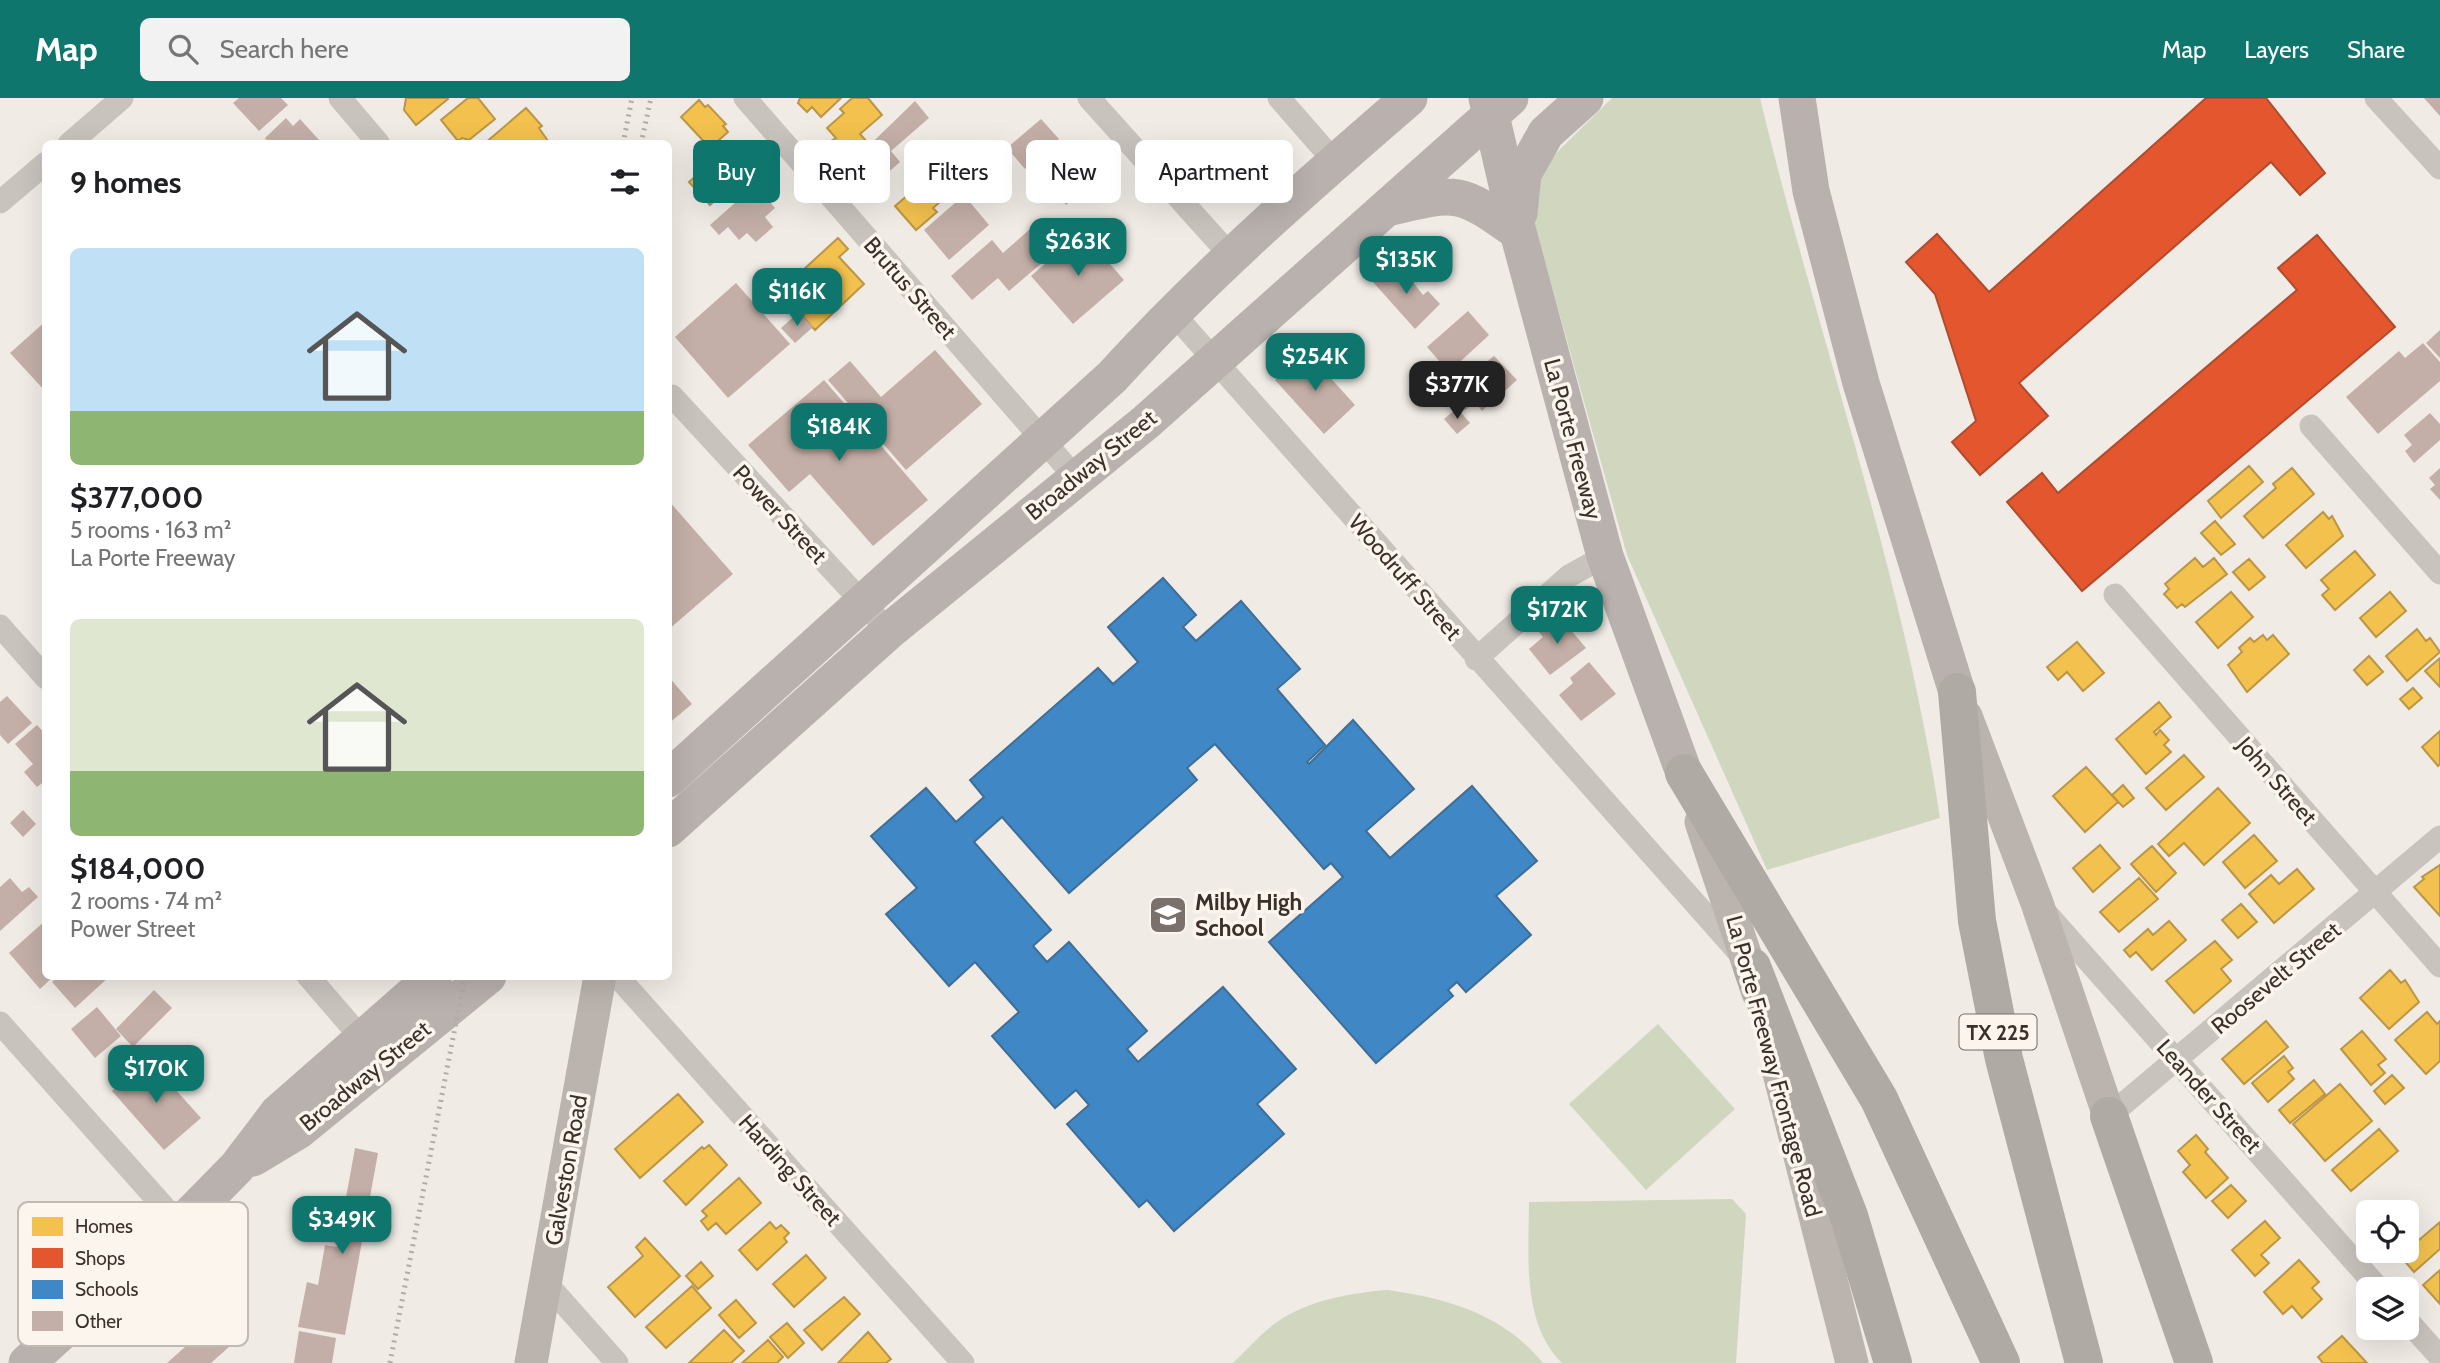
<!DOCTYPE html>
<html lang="en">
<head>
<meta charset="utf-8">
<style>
	:root { --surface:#fff; --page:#f2f2f2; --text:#202124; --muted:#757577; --accent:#0f766e }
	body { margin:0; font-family:Cabin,sans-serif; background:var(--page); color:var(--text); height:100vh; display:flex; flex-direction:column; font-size:26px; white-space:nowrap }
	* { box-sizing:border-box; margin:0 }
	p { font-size:23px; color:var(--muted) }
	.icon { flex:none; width:38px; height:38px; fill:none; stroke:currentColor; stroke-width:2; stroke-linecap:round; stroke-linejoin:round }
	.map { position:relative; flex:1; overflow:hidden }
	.side { position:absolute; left:42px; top:42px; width:630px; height:840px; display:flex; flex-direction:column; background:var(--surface); border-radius:10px; box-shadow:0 7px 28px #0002 }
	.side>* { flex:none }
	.hud { position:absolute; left:693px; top:42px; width:665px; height:63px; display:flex; gap:14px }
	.fabs { position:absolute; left:2356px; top:1102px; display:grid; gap:14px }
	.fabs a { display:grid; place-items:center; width:63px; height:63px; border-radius:10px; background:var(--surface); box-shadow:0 7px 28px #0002; font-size:35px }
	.price { position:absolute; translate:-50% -60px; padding:0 16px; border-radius:14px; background:var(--accent); color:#fff; font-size:23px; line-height:46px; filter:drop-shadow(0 2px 4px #0008) }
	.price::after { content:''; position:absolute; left:50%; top:42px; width:21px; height:16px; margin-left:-10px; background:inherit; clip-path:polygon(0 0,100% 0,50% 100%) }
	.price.current { background:#222; color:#fff }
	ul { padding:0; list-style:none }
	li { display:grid; align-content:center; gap:14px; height:371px; padding:0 28px }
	li span { display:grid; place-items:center; height:217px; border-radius:10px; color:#555 }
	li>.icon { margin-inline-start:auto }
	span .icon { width:126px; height:126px; fill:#fffc; stroke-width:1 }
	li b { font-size:30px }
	h2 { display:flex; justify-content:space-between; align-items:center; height:84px; padding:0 28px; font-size:30px }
	.tag { padding:0 24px; border-radius:10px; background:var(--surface); box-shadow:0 7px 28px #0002; font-size:24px; line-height:63px }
	.tag.current { background:var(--accent); color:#fff }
	header { display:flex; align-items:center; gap:42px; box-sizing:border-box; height:98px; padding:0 35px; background:var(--accent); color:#fff }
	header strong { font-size:33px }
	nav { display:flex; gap:38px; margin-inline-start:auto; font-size:24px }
	.search { width:490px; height:63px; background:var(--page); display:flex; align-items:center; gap:18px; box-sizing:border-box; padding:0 24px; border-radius:10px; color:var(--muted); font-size:26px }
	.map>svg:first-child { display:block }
</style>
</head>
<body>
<header>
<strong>Map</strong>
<div class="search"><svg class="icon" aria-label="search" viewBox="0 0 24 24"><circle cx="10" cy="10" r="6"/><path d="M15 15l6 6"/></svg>Search here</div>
<nav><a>Map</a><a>Layers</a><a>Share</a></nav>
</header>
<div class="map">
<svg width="2440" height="1265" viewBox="0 0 2440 1265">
	<rect width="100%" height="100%" fill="#f0ebe5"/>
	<!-- green -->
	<path fill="#d1d6bf" d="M1612 0H1760C1818 241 1903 474 1940 720L1767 772 1627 457 1530 111 1546 65Z
		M1658 926 1735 1011 1646 1092 1569 1006Z
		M1732 1101 1746 1116 1736 1265H1562C1521 1225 1529 1156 1529 1104Z
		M1387 1192C1447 1200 1503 1216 1543 1265H1233C1247 1252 1261 1235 1277 1224 1308 1202 1351 1195 1387 1192Z"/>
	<!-- homes -->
	<path fill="#f2c14e" stroke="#bb9644" stroke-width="2" d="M406 0H447L448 1 416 27 404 12Z
		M468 0H478L495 21 469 42 462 40 458 43 441 22Z
		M800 0H841L821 19 812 9 807 14 798 5Z
		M852 0H868L882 17 860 36 868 45 855 56 847 48 840 54 831 43 836 40 827 30 844 15 840 11Z
		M699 2 705 9 708 7 726 26 723 28 728 34 710 50 681 19Z
		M526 10 542 28 539 30 550 46H484Z
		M729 48 749 70 710 107 689 84Z
		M940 88 948 97 933 110 937 114 916 132 895 108 915 91 924 103Z
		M838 140 848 151 839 159 864 186 815 232 794 209 801 202 790 184Z
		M2249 368 2263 384 2221 420 2208 403Z
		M2292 370 2314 396 2263 440 2244 418 2276 390 2273 386Z
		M2323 414 2329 421 2332 418 2343 438 2306 470 2286 447Z
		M2215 423 2235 446 2221 457 2201 435Z
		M2355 453 2375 477 2335 512 2322 497 2329 491 2321 482Z
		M2195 460 2203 469 2214 460 2227 476 2185 509 2182 506 2177 510 2164 496 2169 491 2165 486Z
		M2249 461 2265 479 2249 492 2233 474Z
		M2231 494 2253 519 2218 550 2196 524Z
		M2390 494 2406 513 2376 539 2360 520Z
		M2417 531 2426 543 2430 540 2440 554 2407 583 2386 558Z
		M2263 537 2267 542 2273 537 2289 556 2247 594 2228 567 2242 554 2239 550 2250 540 2254 544Z
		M2077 544 2104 575 2083 593 2067 574 2058 582 2047 569Z
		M2369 558 2383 574 2367 587 2354 572Z
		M2440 560V589L2425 573Z
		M2413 590 2422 600 2409 611 2400 601Z
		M2159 604 2171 619 2154 634 2156 637 2160 632 2169 642 2164 647 2171 654 2146 676 2116 641Z
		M2440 633V666L2438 668 2422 649Z
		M2184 657 2204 679 2166 712 2146 690Z
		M2086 669 2118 704 2085 734 2053 698Z
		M2123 687 2134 700 2123 709 2112 697Z
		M2218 690 2250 725 2204 767 2184 745 2169 758 2158 746Z
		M2254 737 2277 763 2245 790 2223 764Z
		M2100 747 2120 770 2093 794 2073 770Z
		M2152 748 2176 775 2156 794 2131 766Z
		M2440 767V818L2414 789 2424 781 2422 779Z
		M2297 771 2314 791 2274 825 2249 796 2271 777 2279 786Z
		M2139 780 2158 801 2119 834 2100 814Z
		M2241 806 2257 824 2238 840 2222 822Z
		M2169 823 2186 842 2152 872 2136 854 2130 859 2124 852 2148 831 2153 837Z
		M2215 843 2232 862 2221 871 2231 883 2194 915 2166 883Z
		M2390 872 2401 885 2405 882 2419 904 2389 931 2360 900Z
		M2427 914 2437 926 2440 923V963L2426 976 2395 942Z
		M2266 923 2288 949 2244 986 2222 961Z
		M2362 933 2386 961 2378 967 2385 975 2371 987 2341 951Z
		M2284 958 2293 970 2288 974 2294 981 2268 1004 2252 985Z
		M2392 977 2404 990 2385 1006 2374 993Z
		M2314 982 2325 996 2290 1025 2279 1012Z
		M2340 986 2372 1023 2325 1063 2293 1026Z
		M678 996 703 1024 640 1080 615 1051Z
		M2379 1031 2398 1053 2351 1093 2332 1072Z
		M2196 1037 2208 1051 2205 1054 2228 1080 2206 1100 2183 1074 2190 1067 2178 1053Z
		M709 1047 727 1067 686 1107 664 1083 702 1049 704 1051Z
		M739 1080 761 1105 726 1136 716 1125 708 1132 701 1123 707 1118 702 1113Z
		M2231 1087 2246 1103 2228 1120 2212 1103Z
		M2265 1123 2280 1140 2261 1157 2269 1165 2255 1178 2232 1152Z
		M770 1124 776 1131 781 1127 789 1135 784 1140 787 1144 757 1172 739 1152Z
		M2440 1124V1151L2414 1174 2396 1153H2406V1142L2414 1136 2419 1142Z
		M645 1140 680 1178 635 1219 608 1189 643 1158 636 1149Z
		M806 1157 826 1180 794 1209 773 1186Z
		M2299 1162 2319 1184 2312 1190 2322 1201 2302 1220 2292 1208 2283 1216 2264 1194Z
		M701 1164 713 1178 698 1191 686 1178Z
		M2440 1172V1206L2423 1187Z
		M692 1188 711 1210 666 1250 646 1229Z
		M844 1199 860 1216 822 1252 804 1232Z
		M736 1202 756 1225 739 1240 719 1217Z
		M787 1225 804 1245 788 1260 770 1239Z
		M724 1232 744 1253 731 1265H689Z
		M868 1234 891 1261 886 1265H838Z
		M2342 1238 2367 1265H2323L2318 1259Z
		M768 1242 783 1259 777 1265H742Z"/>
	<!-- shops -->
	<path fill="#e4572e" stroke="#b14b2d" stroke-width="2" d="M2206 0H2266L2325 75 2300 97 2271 64 2019 285 2048 318 1980 377 1952 344 1976 323 1935 196 1906 164 1937 136 1989 194Z
		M2317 137 2395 229 2082 493 2007 404 2042 375 2058 395 2297 192 2278 170Z"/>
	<!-- schools -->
	<path fill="#3f88c5" stroke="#3e6e97" stroke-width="2" d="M1163 480 1196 517 1183 529 1196 543 1241 503 1300 571 1277 591 1325 647 1307 664 1309 666 1353 622 1414 691 1366 733 1390 760 1472 688 1537 763 1496 798 1531 837 1466 894 1457 884 1448 892 1453 898 1376 965 1269 844 1343 779 1331 765 1324 771 1215 646 1187 670 1197 682 1069 795 1002 719 974 744 1051 832 1033 848 1047 864 1069 844 1147 933 1127 951 1138 964 1223 889 1296 971 1257 1006 1284 1036 1174 1133 1147 1102 1139 1109 1067 1026 1089 1007 1076 992 1055 1010 992 938 1019 914 975 864 949 888 886 816 917 790 871 738 926 690 956 724 984 699 970 682 1098 570 1113 586 1138 564 1108 529Z"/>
	<!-- building -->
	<path fill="#c3afa7" d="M239 0H281L288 7 259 33 233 5Z
		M2424 0H2440V18Z
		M915 3 929 20 891 53 900 64 874 87 853 63Z
		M286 20 293 28 300 21 319 42 315 46H270L265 40Z
		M1041 21 1059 41 1025 71 1007 50Z
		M935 64 947 79 929 92 918 77Z
		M1072 64 1083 75 1088 71 1096 81 1066 107 1047 85Z
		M763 80 778 96 770 104 775 110 765 119 773 129 756 144 747 135 739 142 728 129 719 137 710 127Z
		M964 97 989 127 949 162 924 132Z
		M1030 131 1051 157 1009 193 998 180 972 202 951 178 992 142 1003 155Z
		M1082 134 1124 182 1073 226 1031 178Z
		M1397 164 1423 197 1428 193 1440 206 1415 231 1373 184Z
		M736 185 790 246 728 300 675 239Z
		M1468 213 1489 237 1449 274 1427 249Z
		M799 214 813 229 795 245 781 230Z
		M46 223V294L10 255Z
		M2440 232V260L2426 245Z
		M2423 245 2440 264V283L2378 336 2346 299 2399 253 2405 260Z
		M935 252 982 306 906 372 828 282 850 263 881 299Z
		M1306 253 1355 307 1324 336 1275 282Z
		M1494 258 1517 282 1482 313 1475 304 1465 312 1454 300 1462 289 1459 286Z
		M824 282 928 402 873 448 810 376 789 394 748 347Z
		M1457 310 1470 325 1457 336 1444 321Z
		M2430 315 2440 326V342L2414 365 2405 353 2412 347 2404 337Z
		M2440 370V402L2430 391 2435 387 2429 380Z
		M668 402 733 476 668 532Z
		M1559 518 1586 550 1550 577 1529 551 1543 539 1539 534Z
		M1589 564 1616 596 1581 623 1559 597 1573 585 1570 580Z
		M668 578 692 606 668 626Z
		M7 598 32 625 8 646 0 637V604Z
		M37 627 46 637V682L37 689 24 674 33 666 15 646Z
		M23 712 36 726 23 739 10 725Z
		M10 780 22 794 29 789 38 799 0 833V789Z
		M46 822V878H54L40 891 9 855Z
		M58 878H110L75 910 52 884Z
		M154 892 172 910 133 949 116 931Z
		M97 909 121 938 95 960 71 931Z
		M148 961 201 1020 164 1052 112 993Z
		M355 1050 378 1055 345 1237 298 1229 307 1184 318 1187 325 1147 337 1149Z
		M230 1209 249 1231 211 1265H167Z
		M299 1233 336 1240 332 1265H294Z"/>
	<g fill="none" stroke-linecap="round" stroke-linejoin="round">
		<!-- minor -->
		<path stroke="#c9c3be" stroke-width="23" d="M340 0 379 46
			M745 0 1076 380
			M1089 0 1231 158
			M1279 0 1335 64
			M2376 0 2440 70
			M69 46 122 0
			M0 104 46 65
			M1171 213 1740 856
			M672 298 889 533
			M2311 328 2440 475
			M2115 497 2440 868
			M0 528 46 580
			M1476 561 1569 478 1605 458
			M2046 815 2380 1192
			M308 878 370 950
			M617 878 963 1265
			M0 925 180 1127
			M2109 1018 2440 739
			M546 1185 617 1265
			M2406 1221 2440 1259"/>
		<!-- secondary -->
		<path stroke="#bab3ae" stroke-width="33" d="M1966 618 2037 805 2109 1018
			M1701 724 1758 895
			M1779 975 1852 1265
			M531 1265 600 878"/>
		<!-- primary -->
		<path stroke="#b8b1ad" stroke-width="37" d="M1487 0 1518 134 1605 458 1684 675
			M1797 0 1811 93 1861 285 1957 594
			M1387 110C1458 93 1459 92 1518 134
			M1519 115 1523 76 1546 35 1585 0
			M668 681 1112 279C1204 178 1306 89 1409 0
			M668 731 889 533 1146 324 1510 0
			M253 1060 298 1033 488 878
			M27 1265 180 1127 237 1069 278 1015 434 878"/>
		<!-- motorway -->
		<path stroke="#afaaa4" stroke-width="38" d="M1957 594 1977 823 2004 961 2084 1265
			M1684 675 1879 1001 2001 1265
			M1752 869 1849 1118 1893 1265
			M2109 1018 2194 1265"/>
		<!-- rail -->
		<path stroke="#b1aca8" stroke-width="5" stroke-dasharray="2 5" stroke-linecap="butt" d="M623 46 632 0
			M641 46 651 0
			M390 1265 465 878"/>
	</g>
	<!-- icons -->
	<defs>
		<symbol id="school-square" viewBox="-11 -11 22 22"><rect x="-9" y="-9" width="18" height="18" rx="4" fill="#7a716c" stroke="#fbf5ee"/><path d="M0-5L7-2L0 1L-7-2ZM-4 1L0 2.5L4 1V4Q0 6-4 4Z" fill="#fff"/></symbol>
	</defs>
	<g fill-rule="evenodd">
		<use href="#school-square" x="1146" y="795" width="44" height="44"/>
	</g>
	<g text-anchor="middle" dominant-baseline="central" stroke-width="7" stroke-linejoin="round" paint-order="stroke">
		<!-- shield labels -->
		<rect fill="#fbf5ee" stroke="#756b66" stroke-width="2" x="1959.5" y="916.5" width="77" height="35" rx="5"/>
		<g font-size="21" font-weight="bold" fill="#3b302b">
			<text x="1998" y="934">TX 225</text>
		</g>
		<!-- street labels -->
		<g font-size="23" fill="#3b302b" stroke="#fbf5ee">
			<text transform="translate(910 190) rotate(49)">Brutus Street</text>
			<text transform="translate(1573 341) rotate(75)">La Porte Freeway</text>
			<text transform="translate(1091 367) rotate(-39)">Broadway Street</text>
			<text transform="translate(780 416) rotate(47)">Power Street</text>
			<text transform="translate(1405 479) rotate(49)">Woodruff Street</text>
			<text transform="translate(2277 683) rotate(49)">John Street</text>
			<text transform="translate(2276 880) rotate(-40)">Roosevelt Street</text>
			<text transform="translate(1774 968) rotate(75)">La Porte Freeway Frontage Road</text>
			<text transform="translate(365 978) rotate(-39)">Broadway Street</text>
			<text transform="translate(2209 998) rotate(48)">Leander Street</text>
			<text transform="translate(566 1072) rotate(-80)">Galveston Road</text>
			<text transform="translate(790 1072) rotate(48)">Harding Street</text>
		</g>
		<!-- poi labels -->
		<g font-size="23" font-weight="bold" fill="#3b302b" stroke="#fbf5ee" text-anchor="start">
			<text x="1195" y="804">Milby High<tspan x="1195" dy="26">School</tspan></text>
		</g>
	</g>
	<!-- legend -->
	<rect x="18" y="1104" width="230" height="144" rx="10" fill="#fbf5ee" stroke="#c1bab4" stroke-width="2"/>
	<rect x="32" y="1119" width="31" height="19" fill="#f2c14e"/>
	<rect x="32" y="1150" width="31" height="20" fill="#e4572e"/>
	<rect x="32" y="1182" width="31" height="19" fill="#3f88c5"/>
	<rect x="32" y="1213" width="31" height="20" fill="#c3afa7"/>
	<g font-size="19" fill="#3b302b">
		<text x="75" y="1135">Homes</text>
		<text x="75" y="1167">Shops</text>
		<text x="75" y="1198">Schools</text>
		<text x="75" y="1230">Other</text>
	</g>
</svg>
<div class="fabs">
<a><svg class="icon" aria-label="locate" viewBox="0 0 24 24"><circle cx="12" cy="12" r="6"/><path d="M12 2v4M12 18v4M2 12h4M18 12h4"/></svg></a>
<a><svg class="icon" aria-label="layers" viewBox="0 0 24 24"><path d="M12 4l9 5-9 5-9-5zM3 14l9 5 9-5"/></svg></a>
</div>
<b class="price" style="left:1078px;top:180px">$263K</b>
<b class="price" style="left:1406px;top:198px">$135K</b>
<b class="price" style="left:797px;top:230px">$116K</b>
<b class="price" style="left:1315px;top:295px">$254K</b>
<b class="price current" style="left:1457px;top:323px">$377K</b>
<b class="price" style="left:839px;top:365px">$184K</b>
<b class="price" style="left:1557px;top:548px">$172K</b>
<b class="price" style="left:156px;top:1007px">$170K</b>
<b class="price" style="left:342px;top:1158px">$349K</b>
<div class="hud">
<a class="tag current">Buy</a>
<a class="tag">Rent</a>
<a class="tag">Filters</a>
<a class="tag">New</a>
<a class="tag">Apartment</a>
</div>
<section class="side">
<h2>9 homes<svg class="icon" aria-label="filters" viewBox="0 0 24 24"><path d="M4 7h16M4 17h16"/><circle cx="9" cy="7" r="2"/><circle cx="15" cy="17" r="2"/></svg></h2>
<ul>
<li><span style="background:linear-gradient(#bfe0f5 75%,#8fb573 0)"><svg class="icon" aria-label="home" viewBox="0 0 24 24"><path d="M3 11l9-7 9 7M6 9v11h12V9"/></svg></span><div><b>$377,000</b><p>5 rooms · 163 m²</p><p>La Porte Freeway</p></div></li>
<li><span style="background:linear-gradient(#dfe7d0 70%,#8fb573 0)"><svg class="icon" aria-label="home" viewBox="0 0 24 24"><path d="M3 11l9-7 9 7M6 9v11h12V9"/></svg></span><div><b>$184,000</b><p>2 rooms · 74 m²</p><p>Power Street</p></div></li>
</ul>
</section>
</div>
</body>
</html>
